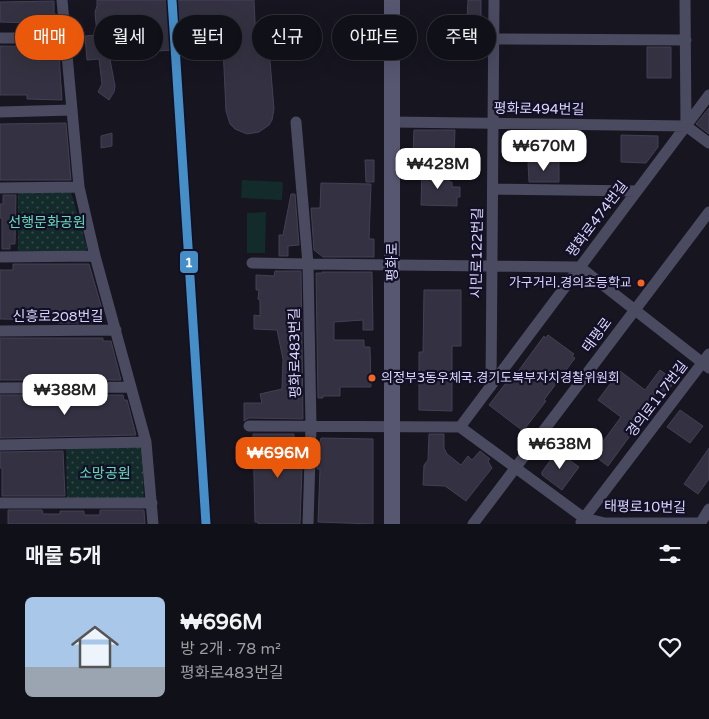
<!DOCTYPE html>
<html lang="ko">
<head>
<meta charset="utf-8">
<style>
	:root { --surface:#101018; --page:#191921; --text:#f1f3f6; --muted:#9c9da2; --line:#303037; --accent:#ea580c }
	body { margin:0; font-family:"Varela Round","Noto Sans KR",sans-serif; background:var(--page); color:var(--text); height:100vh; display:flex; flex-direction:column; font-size:19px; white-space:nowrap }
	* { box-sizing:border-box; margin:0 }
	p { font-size:16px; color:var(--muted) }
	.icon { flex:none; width:28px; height:28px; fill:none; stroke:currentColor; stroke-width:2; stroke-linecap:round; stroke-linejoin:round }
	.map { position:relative; height:524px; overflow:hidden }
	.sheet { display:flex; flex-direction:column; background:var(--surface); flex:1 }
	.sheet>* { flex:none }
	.guide { position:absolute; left:15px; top:15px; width:680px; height:45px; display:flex; gap:10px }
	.price { position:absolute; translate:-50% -42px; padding:0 11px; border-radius:10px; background:#fff; color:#222; font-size:16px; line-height:32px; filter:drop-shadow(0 1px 2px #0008) }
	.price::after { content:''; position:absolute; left:50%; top:30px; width:15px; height:11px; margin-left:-8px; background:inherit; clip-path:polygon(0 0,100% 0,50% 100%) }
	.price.active { background:var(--accent); color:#fff }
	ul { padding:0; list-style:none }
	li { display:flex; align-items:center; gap:15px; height:125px; padding:0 25px }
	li+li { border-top:1px solid var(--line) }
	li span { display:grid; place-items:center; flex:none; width:140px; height:100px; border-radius:8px; color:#555 }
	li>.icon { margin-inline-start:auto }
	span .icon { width:60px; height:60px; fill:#fffc; stroke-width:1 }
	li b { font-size:21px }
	h2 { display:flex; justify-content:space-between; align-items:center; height:60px; padding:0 25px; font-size:21px }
	.pill { padding:0 18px; border-radius:22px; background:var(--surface); box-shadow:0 5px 20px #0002,0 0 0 1px var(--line); font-size:18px; line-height:45px }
	.pill.active { background:var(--accent); color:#fff }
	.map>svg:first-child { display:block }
</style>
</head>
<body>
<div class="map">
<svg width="709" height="524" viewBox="0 0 709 524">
	<defs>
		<pattern id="park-dots" width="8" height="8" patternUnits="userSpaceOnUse" patternTransform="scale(1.25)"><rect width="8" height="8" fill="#132b2b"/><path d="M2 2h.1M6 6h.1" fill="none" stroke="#35494b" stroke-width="1.8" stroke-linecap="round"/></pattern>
	</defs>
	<rect width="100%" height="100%" fill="#161520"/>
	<!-- park -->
	<path fill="url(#park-dots)" d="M18 192H71L87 248 85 251H18Z
		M66 446H142L144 500H67Z"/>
	<!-- pitch -->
	<path fill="#132b2b" d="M242 180 283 182 282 200 241 198Z
		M266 212 265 253H247V213Z"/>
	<!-- building -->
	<path fill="#343242" stroke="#434054" d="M97 0H254L256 43 265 49 270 61 274 109 272 120 269 125 259 132 247 134 235 129 230 124 226 111 223 47 109 54 115 86 114 92 109 100 98 92 102 84 99 59 87 60 85 36 97 35 95 12 97 6Z
		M468 0H481V20H467Z
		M54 1V14H56L57 28 34 29V23L0 22V2Z
		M0 46 53 47 59 54 62 100 27 99V95H0Z
		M647 47H671V78H647Z
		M709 108V134L696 124Z
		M66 123 71 180H0V124Z
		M414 130H455L454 155 413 153Z
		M112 133V146L101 148V136Z
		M621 135 658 136V147L646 163 621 162Z
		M365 160H374V182H366Z
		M528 162H559V182H529Z
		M422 172 443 173V177H449V182H452V187H460V197H457V206L421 205Z
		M321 183 371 184 369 239H374V257H323L314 250 311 208H320Z
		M291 194H295L299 245 288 246V256H279V235H283Z
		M3 195H16L15 244H10V249H2V218H0V204H3Z
		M13 264H89L102 309V323H58V320L0 319V270H13Z
		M275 271H301L303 419 249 418 244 421V403H262L260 394 282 389 283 359 277 330 254 329V315L260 316V300L258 299 259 290H256V275L274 276Z
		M322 272H372L373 330H363V320L334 322V340H364V347H370L371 387H340V396H323V398H318L316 273H322Z
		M424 290H461V346H452V411L419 410V352H423Z
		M548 335 574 354 572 356 575 358 544 400 546 401 523 431 489 405 512 375 514 377 544 336 545 338Z
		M0 338H103V341H111L121 380H0Z
		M660 370 675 381 663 397 657 393 632 426 635 429 608 466 593 455 621 417 598 400 620 371 645 390Z
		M0 395H123L124 400H127L136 435 0 438Z
		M680 410 703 426 690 443 667 427Z
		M253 434H294V442H303L300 524H258V522H255Z
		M429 434H444V448L447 454 461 465 468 456 472 460 480 451 490 459 488 461 492 468 466 501 445 486 423 485 424 465 428 460Z
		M321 438 373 439V524L318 522 320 469H317L318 442H320Z
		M709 448V479L698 494 684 484Z
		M63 451 65 496H2V468H0V452Z
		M557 451 579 467 562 490 542 475V472Z
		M8 510H42L43 514H60V511H84V515H100V510H144L145 524H8Z"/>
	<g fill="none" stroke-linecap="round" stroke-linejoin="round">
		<!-- minor -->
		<path stroke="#4a4a60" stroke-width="11" d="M62 0 79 187 95 256 146 442 153 524
			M685 0 686 126
			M0 38H65
			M494 39 686 40
			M0 112 72 110
			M391 122 686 126
			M686 126 709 143
			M0 188 79 187
			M493 189 637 191
			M0 257 95 256
			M252 263 308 264 296 122
			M0 331 116 330
			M491 386 494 0
			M0 388 130 387
			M249 426 460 427
			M460 427 709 95
			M460 427 584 518 605 523H700
			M0 445 146 442
			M0 503H152
			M581 522 709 354
			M308 524 311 426 308 264 580 267 709 368
			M473 524 709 212
			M700 524 709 509"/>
		<!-- secondary -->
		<path stroke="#575772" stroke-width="16" d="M392 0V524"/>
		<defs>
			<path id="metro-1" d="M172 0 206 524"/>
		</defs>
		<!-- metro-1 casing -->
		<use href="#metro-1" stroke="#131025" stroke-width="12"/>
		<!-- metro-1 -->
		<use href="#metro-1" stroke="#468ec8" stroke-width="9"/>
	</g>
	<!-- markers -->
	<g fill="#f26522" stroke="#131025" stroke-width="2">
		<circle cx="641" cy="283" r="4.5"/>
		<circle cx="372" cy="378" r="4.5"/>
	</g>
	<g text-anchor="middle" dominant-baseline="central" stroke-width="4.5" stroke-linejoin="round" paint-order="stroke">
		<!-- bus labels -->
		<g font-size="13" fill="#d9d5fe" stroke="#131025" text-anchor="end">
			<text x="632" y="283">가구거리.경의초등학교</text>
			<text x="381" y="378" text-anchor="start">의정부3동우체국.경기도북부자치경찰위원회</text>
		</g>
		<!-- street labels -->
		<g font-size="14" fill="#d9d5fe" stroke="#131025">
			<text transform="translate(539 109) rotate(1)">평화로494번길</text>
			<text transform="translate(597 219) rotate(-53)">평화로474번길</text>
			<text transform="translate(477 253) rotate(-89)">시민로122번길</text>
			<text transform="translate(392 262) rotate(-90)">평화로</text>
			<text x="58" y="316">신흥로208번길</text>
			<text transform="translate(597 335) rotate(-53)">태평로</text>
			<text transform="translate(295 353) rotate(-91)">평화로483번길</text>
			<text transform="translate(657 399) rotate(-53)">경의로117번길</text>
			<text transform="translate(645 507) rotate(1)">태평로10번길</text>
		</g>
		<!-- park labels -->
		<g font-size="14" fill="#63dcbb" stroke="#131025">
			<text x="47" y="222">선행문화공원</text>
			<text x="105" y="473">소망공원</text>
		</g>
	</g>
	<rect stroke="#131025" stroke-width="2" x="179" y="250" width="20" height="24" rx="5" fill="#468ec8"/>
	<g font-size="14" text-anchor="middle" font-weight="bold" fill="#fff">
		<text x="189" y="267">1</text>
	</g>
</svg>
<b class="price" style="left:544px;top:172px">₩670M</b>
<b class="price" style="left:438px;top:190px">₩428M</b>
<b class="price" style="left:65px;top:416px">₩388M</b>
<b class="price" style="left:560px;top:470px">₩638M</b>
<b class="price active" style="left:278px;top:479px">₩696M</b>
<div class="guide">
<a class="pill active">매매</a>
<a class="pill">월세</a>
<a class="pill">필터</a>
<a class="pill">신규</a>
<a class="pill">아파트</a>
<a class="pill">주택</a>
</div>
</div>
<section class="sheet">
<h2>매물 5개<svg class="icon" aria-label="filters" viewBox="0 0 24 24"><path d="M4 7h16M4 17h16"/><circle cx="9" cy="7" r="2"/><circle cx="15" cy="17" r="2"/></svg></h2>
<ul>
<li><span style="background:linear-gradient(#a9c7e8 70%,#9aa5b1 0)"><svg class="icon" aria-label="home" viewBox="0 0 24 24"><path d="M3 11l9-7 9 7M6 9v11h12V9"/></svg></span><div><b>₩696M</b><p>방 2개 · 78 m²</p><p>평화로483번길</p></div><svg class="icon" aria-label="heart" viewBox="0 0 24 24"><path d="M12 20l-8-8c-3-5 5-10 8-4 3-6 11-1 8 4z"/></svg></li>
</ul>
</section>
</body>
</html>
